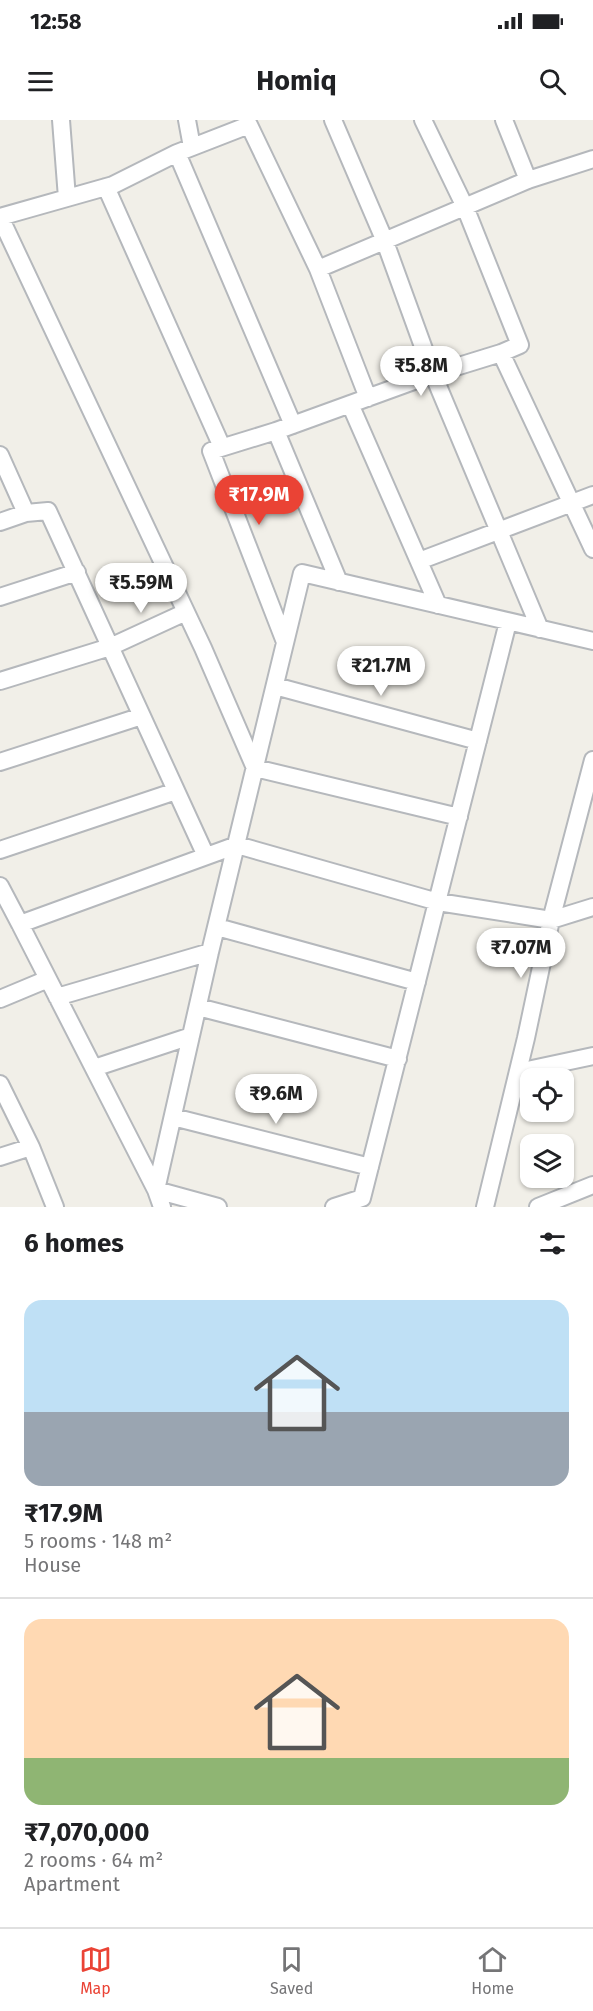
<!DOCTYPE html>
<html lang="en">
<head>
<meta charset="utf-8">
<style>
	:root { --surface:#fff; --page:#f6f6f6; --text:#202124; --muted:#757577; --line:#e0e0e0; --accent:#ea4335 }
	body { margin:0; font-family:"Fira Sans",sans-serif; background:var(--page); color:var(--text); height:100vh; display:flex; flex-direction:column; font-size:22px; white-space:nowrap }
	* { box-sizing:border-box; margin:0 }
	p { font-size:20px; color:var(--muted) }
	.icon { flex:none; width:33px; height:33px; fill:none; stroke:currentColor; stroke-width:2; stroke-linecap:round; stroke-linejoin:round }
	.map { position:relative; height:1087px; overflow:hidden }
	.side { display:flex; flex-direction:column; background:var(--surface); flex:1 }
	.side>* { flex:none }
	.fabs { position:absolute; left:520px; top:948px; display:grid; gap:12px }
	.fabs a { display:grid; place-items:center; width:54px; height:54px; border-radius:12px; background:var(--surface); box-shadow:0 2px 4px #0004; font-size:30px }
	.price { position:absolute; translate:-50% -51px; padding:0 14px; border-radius:21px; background:#fff; color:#222; font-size:20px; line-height:39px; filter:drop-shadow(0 2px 3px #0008) }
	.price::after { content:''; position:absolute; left:50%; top:36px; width:18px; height:14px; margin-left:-9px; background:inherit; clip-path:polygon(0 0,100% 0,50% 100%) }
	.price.current { background:var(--accent); color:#fff }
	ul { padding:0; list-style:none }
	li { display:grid; align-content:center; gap:12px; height:318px; padding:0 24px }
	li+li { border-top:2px solid var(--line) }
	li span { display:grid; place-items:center; height:186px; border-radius:18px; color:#555 }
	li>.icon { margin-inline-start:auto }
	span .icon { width:108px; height:108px; fill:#fffc; stroke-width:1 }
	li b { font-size:26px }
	h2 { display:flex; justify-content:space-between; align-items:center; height:72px; padding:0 24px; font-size:26px }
	.status { display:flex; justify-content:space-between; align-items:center; height:42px; padding:0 30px; background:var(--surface); direction:ltr }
	.status svg { height:16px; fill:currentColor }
	header { display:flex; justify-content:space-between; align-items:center; height:78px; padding:0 24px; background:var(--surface); font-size:27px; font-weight:700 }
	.tab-bar { display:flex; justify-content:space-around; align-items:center; height:84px; border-top:2px solid var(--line); background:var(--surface); font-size:16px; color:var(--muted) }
	.tab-bar a { display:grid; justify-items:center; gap:3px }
	.tab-bar .current { color:var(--accent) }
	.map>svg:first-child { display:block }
</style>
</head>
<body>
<div class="status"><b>12:58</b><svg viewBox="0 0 49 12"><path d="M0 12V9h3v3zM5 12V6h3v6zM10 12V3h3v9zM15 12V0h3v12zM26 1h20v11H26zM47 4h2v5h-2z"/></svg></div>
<header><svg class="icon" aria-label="menu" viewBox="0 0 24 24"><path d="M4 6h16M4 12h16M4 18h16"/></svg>Homiq<svg class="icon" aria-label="search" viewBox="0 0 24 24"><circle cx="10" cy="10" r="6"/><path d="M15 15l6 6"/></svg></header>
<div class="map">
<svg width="593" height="1087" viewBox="0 0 593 1087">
	<rect width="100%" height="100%" fill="#f1efe8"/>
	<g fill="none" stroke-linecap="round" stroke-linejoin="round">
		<defs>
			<path id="minor" d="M61 0 67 78
				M187 0 192 27
				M333 0 384 119 433 254 540 509
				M423 0 465 87 520 225 501 233
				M504 0 528 60
				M177 33 293 305
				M106 67 222 327
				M0 97 203 528 255 648 459 697
				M0 97 113 65 177 33 249 5 318 149 528 60 593 39
				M318 149 368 278
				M350 284 438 485
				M276 311 211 331 285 522
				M0 335 26 393 48 391 206 736
				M0 402 26 393
				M419 441 593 375
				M339 462 276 311 433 254 501 233 593 429
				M0 477 77 452
				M0 561 110 527 186 492
				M275 566 478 621
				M0 642 142 596
				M0 730 176 671
				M0 766 20 804
				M217 807 417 862
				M57 877 210 832
				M0 879 48 859
				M198 887 398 939
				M94 948 191 916
				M518 952 593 936
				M0 964 31 1027
				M173 997 370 1047
				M0 1037 31 1027 55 1087
				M162 1087 156 1070 210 832 302 453 593 521
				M218 1087 156 1070 20 804 237 725 438 782 551 800 593 787
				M334 1087 362 1078 508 502
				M485 1087 526 918 551 800 593 640
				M538 1087 593 1065"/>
		</defs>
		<!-- minor casing -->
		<use href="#minor" stroke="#b5b8bc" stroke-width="20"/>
		<!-- minor -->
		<use href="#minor" stroke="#fff" stroke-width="16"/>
	</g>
</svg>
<div class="fabs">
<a><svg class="icon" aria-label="locate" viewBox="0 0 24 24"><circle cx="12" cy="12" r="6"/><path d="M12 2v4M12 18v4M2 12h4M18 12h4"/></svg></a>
<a><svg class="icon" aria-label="layers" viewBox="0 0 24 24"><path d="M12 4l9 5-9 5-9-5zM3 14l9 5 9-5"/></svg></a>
</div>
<b class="price" style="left:421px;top:277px">₹5.8M</b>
<b class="price current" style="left:259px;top:406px">₹17.9M</b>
<b class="price" style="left:141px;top:494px">₹5.59M</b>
<b class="price" style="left:381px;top:577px">₹21.7M</b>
<b class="price" style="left:521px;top:859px">₹7.07M</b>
<b class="price" style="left:276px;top:1005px">₹9.6M</b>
</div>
<section class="side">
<h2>6 homes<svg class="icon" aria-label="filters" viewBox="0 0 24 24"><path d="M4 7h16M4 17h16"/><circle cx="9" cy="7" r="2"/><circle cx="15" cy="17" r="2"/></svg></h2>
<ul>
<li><span style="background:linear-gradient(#bfe0f5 60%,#9aa5b1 0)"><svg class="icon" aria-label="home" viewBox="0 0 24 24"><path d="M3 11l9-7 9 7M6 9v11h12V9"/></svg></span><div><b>₹17.9M</b><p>5 rooms · 148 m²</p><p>House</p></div></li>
<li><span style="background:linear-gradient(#ffd9b3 75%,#8fb573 0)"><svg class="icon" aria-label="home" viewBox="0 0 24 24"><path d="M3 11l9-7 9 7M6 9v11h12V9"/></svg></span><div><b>₹7,070,000</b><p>2 rooms · 64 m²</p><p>Apartment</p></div></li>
</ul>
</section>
<nav class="tab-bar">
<a class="current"><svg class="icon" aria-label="map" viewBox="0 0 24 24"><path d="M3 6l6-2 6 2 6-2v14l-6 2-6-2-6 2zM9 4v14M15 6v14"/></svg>Map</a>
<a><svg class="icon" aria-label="saved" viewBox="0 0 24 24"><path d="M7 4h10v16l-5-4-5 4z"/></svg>Saved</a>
<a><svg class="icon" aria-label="home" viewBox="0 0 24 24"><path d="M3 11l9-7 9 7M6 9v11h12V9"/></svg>Home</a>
</nav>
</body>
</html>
